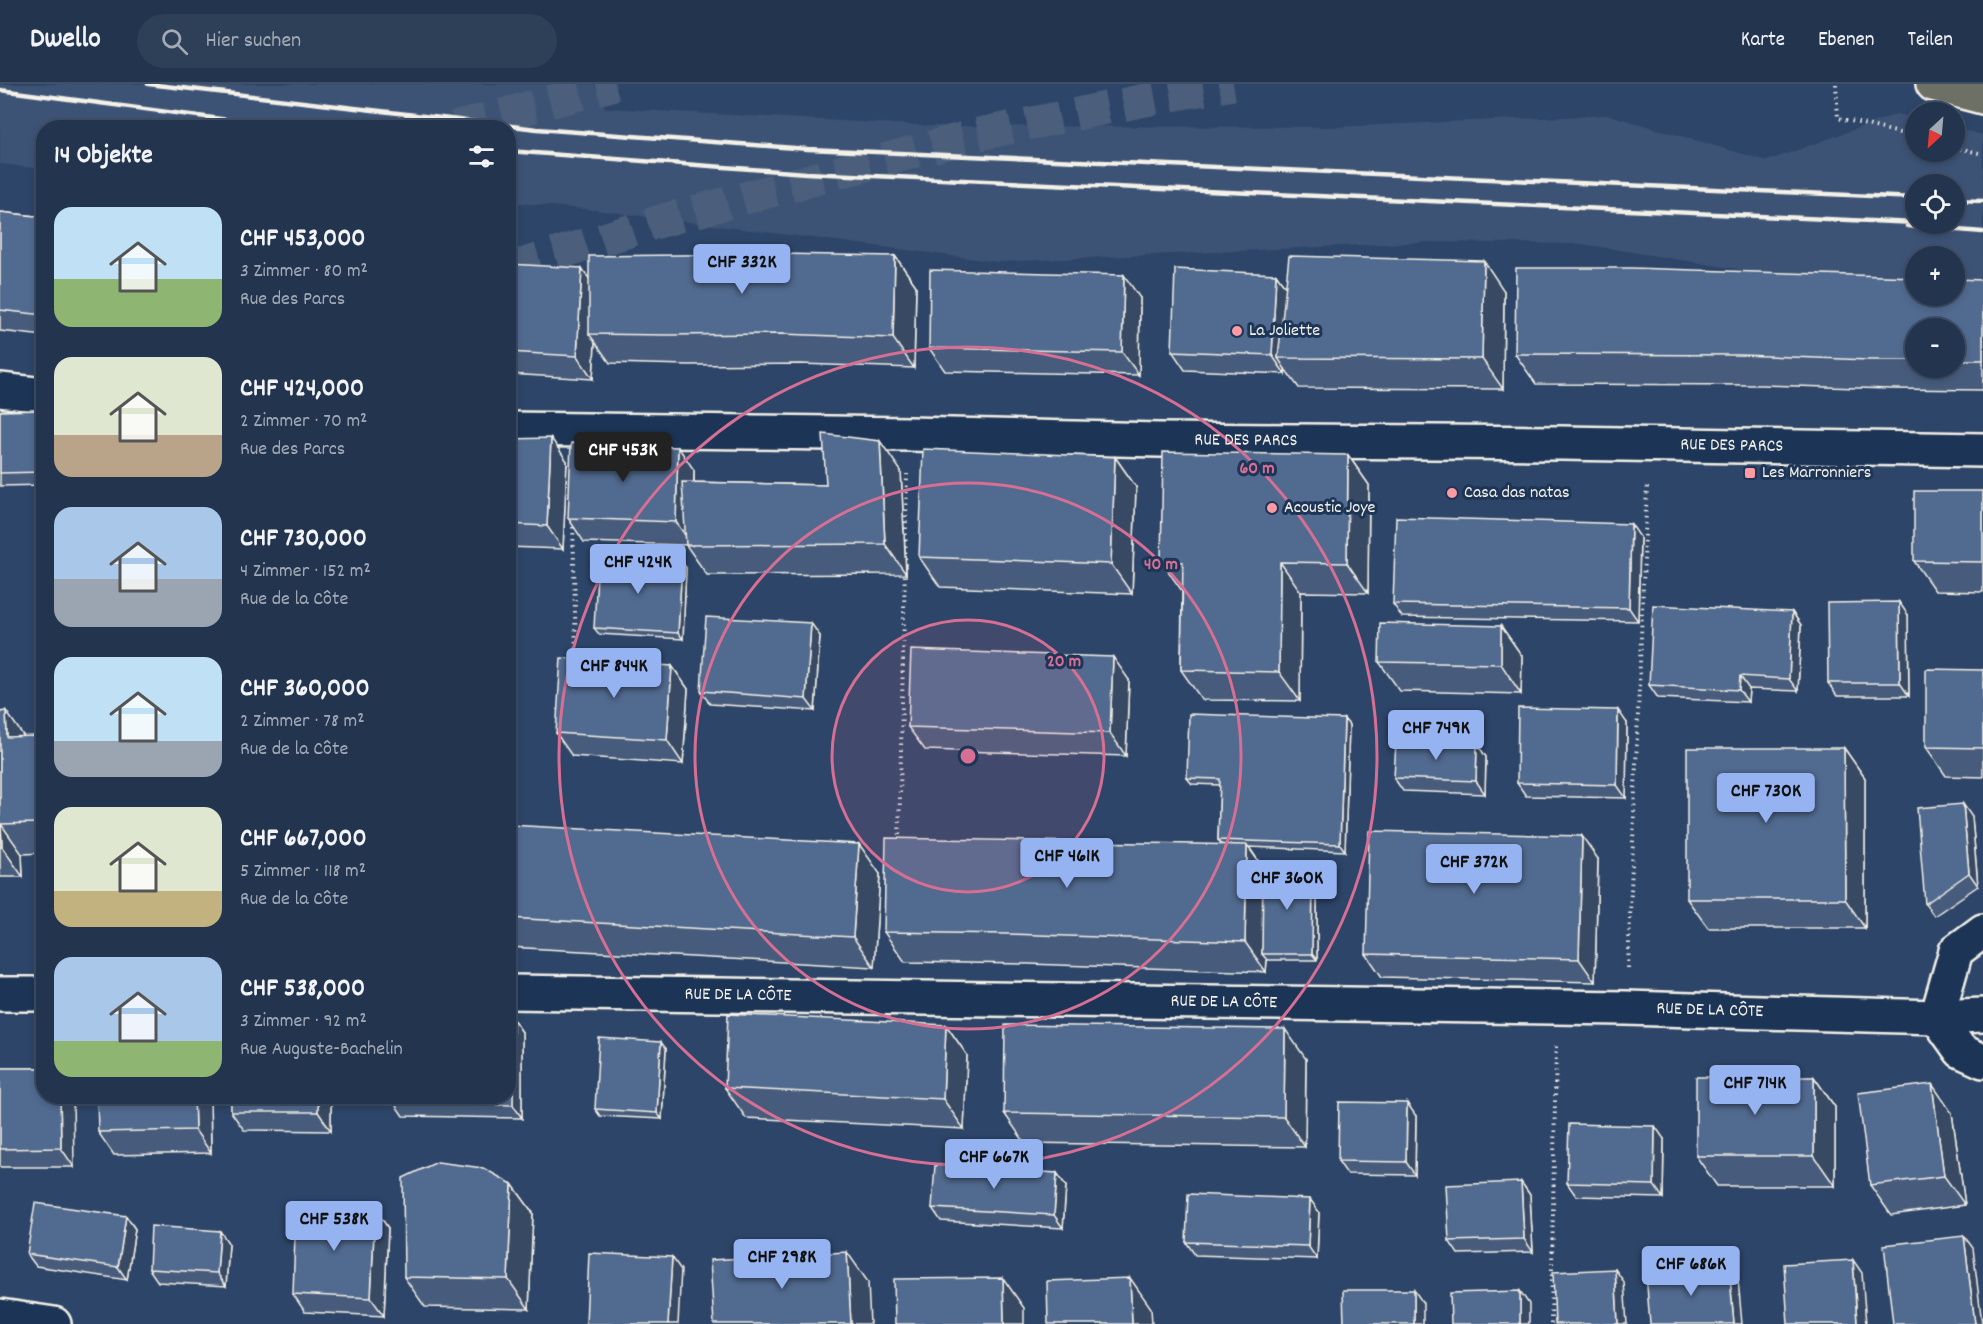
<!DOCTYPE html>
<html lang="de">
<head>
<meta charset="utf-8">
<style>
	:root { --surface:#22344e; --page:#2e3f58; --text:#f1f3f6; --muted:#a2aab6; --line:#3f4f66; --accent:#95b2f1 }
	body { margin:0; font-family:Dekko,sans-serif; background:var(--page); color:var(--text); height:100vh; display:flex; flex-direction:column; font-size:22px; white-space:nowrap }
	* { box-sizing:border-box; margin:0 }
	p { font-size:20px; color:var(--muted) }
	.icon { flex:none; width:33px; height:33px; fill:none; stroke:currentColor; stroke-width:2; stroke-linecap:round; stroke-linejoin:round }
	.map { position:relative; flex:1; overflow:hidden }
	.drawer { position:absolute; left:36px; top:36px; width:480px; height:984px; display:flex; flex-direction:column; background:var(--surface); border-radius:24px; box-shadow:0 3px 9px #0003,0 0 0 2px var(--line) }
	.drawer>* { flex:none }
	.needle { width:39px; rotate:206deg }
	.controls { position:absolute; left:1905px; top:18px; display:grid; gap:12px }
	.controls a { display:grid; place-items:center; width:60px; height:60px; border-radius:50%; background:var(--surface); box-shadow:0 3px 9px #0003,0 0 0 2px var(--line); font-size:30px }
	.price { position:absolute; translate:-50% -51px; padding:0 14px; border-radius:6px; background:var(--accent); color:#111; font-size:20px; line-height:39px; filter:drop-shadow(0 2px 3px #0008) }
	.price::after { content:''; position:absolute; left:50%; top:36px; width:18px; height:14px; margin-left:-9px; background:inherit; clip-path:polygon(0 0,100% 0,50% 100%) }
	.price.active { background:#222; color:#fff }
	ul { padding:0; list-style:none }
	li { display:flex; align-items:center; gap:18px; height:150px; padding:0 18px }
	li span { display:grid; place-items:center; flex:none; width:168px; height:120px; border-radius:18px; color:#555 }
	li>.icon { margin-inline-start:auto }
	span .icon { width:72px; height:72px; fill:#fffc; stroke-width:1 }
	li b { font-size:26px }
	h2 { display:flex; justify-content:space-between; align-items:center; height:72px; padding:0 18px; font-size:26px }
	header { display:flex; align-items:center; gap:36px; box-sizing:border-box; height:84px; padding:0 30px; background:var(--surface); border-bottom:2px solid var(--line) }
	header strong { font-size:28px }
	nav { display:flex; gap:33px; margin-inline-start:auto; font-size:21px }
	.search { width:420px; height:54px; background:var(--page); display:flex; align-items:center; gap:15px; box-sizing:border-box; padding:0 21px; border-radius:33px; color:var(--muted); font-size:22px }
	.map>svg:first-child { display:block }
</style>
</head>
<body>
<header>
<strong>Dwello</strong>
<div class="search"><svg class="icon" aria-label="search" viewBox="0 0 24 24"><circle cx="10" cy="10" r="6"/><path d="M15 15l6 6"/></svg>Hier suchen</div>
<nav><a>Karte</a><a>Ebenen</a><a>Teilen</a></nav>
</header>
<div class="map">
<svg width="1983" height="1240" viewBox="0 0 1983 1240">
	<rect width="100%" height="100%" fill="#2d4568"/>
	<filter id="ink" filterUnits="userSpaceOnUse"><feTurbulence type="fractalNoise" baseFrequency=".0167" numOctaves="2"/><feDisplacementMap in="SourceGraphic" scale="12" xChannelSelector="R" yChannelSelector="G"/><feConvolveMatrix kernelMatrix="1 2 1 2 8 2 1 2 1" color-interpolation-filters="sRGB"/></filter>
	<g filter="url(#ink)">
		<!-- built -->
		<path fill="#3c5376" fill-rule="evenodd" d="M0 0H594L605 24 932 42 1334 43 1609 31 1767 77 1897 30 1915 35 1916 68H1954L1955 44 1983 51V212L1955 210 1954 172H1916L1915 207 1850 203 1582 160 1427 158 999 178 595 126 509 118 508 44H44L43 85 0 80ZM1916 100H1954V140H1916Z"/>
		<g fill="none" stroke-linecap="round" stroke-linejoin="round">
			<!-- motorway-tunnel -->
			<path stroke="#4b5f7b" stroke-width="33" stroke-dasharray="33 16" stroke-linecap="butt" d="M455 44 615 0
				M508 185 661 137 979 50 1155 14 1233 0"/>
			<defs>
				<g id="minor">
					<path id="s1" d="M508 908 1626 924 1937 933 1983 931"/>
					<path d="M0 910H44"/>
					<path d="M1937 933 1956 867 1983 847"/>
					<path d="M1937 933 1961 967 1983 977"/>
				</g>
				<path id="tertiary" d="M0 1232 54 1240"/>
				<g id="secondary">
					<path d="M0 306 44 311"/>
					<path id="s2" d="M508 345 909 350 1160 356 1561 359 1983 366"/>
				</g>
				<path id="motorway" d="M1933 0 1983 13"/>
			</defs>
			<!-- minor casing -->
			<use href="#minor" stroke="#f4f1e8" stroke-width="38"/>
			<!-- tertiary casing -->
			<use href="#tertiary" stroke="#f4f1e8" stroke-width="38"/>
			<!-- secondary casing -->
			<use href="#secondary" stroke="#f4f1e8" stroke-width="38"/>
			<!-- motorway casing -->
			<use href="#motorway" stroke="#f4f1e8" stroke-width="38"/>
			<!-- path -->
			<path stroke="#f4f1e8" stroke-width="4" stroke-dasharray="1.5 4.5" stroke-linecap="butt" d="M1836 0 1838 34 1916 53
				M1954 63 1983 70
				M573 437 576 571
				M899 757 907 390
				M1628 884 1647 400
				M1551 1240 1556 962"/>
			<!-- minor -->
			<use href="#minor" stroke="#1d3557" stroke-width="33"/>
			<!-- tertiary -->
			<use href="#tertiary" stroke="#1d3557" stroke-width="33"/>
			<!-- secondary -->
			<use href="#secondary" stroke="#1d3557" stroke-width="33"/>
			<!-- motorway -->
			<use href="#motorway" stroke="#6c7065" stroke-width="33"/>
			<!-- rail -->
			<path stroke="#f4f1e8" stroke-width="4.5" d="M148 0 537 45 808 65 1916 114
				M0 6 289 44
				M508 67 806 89 1916 139
				M1954 116 1983 117
				M1907 142 1983 148"/>
		</g>
		<!-- wall -->
		<path fill="#465b7b" stroke="#f4f1e8" stroke-width="1.5" fill-rule="evenodd" d="M0 128 44 133V252L0 247Z
			M895 172 916 202 914 284 801 280 688 281 610 279 595 258 593 295 508 290V180L589 195Z
			M1276 190 1286 204 1504 207 1503 305 1299 304 1285 285V290L1185 286 1172 267Z
			M1983 196V306L1890 305 1761 301 1536 300 1515 270ZM1916 244H1954V284H1916Z
			M1140 214 1139 291 945 287 929 264Z
			M44 326V401L0 402V327Z
			M508 355 567 377 563 465 508 463Z
			M1348 371 1369 401 1368 509 1301 508 1300 617 1202 616 1181 586 1182 507 1161 477Z
			M1115 373 1136 403 1132 510 940 503 919 473Z
			M694 386V398L826 401 901 387 906 490 707 491 686 461 584 458 568 434Z
			M1983 407V508L1935 507 1914 477Z
			M1640 453 1638 537 1402 533 1393 520Z
			M682 478 686 484 683 555 599 550 594 544Z
			M1792 528 1801 541 1798 607 1749 605 1748 618 1658 614 1649 601Z
			M1908 531 1909 612H1837L1828 599Z
			M1501 542 1522 572 1521 610 1400 607 1379 578Z
			M820 552 815 627 710 620 701 607Z
			M672 582 688 605 683 680 572 672 556 649Z
			M1983 586V693L1946 692 1926 663Z
			M1129 596 1126 672 925 666 908 643Z
			M0 628 24 653 44 665V769L22 770 23 793H0Z
			M1344 635 1349 641 1345 767 1249 763 1263 784 1317 793V876H1267L1266 888 1028 880 905 878 884 848 1222 761 1218 756 1220 701 1192 700 1187 694Z
			M1627 639 1626 714 1526 712 1517 699Z
			M1477 660 1486 673 1485 710 1403 707 1394 694Z
			M1844 664 1865 694V844H1708L1687 815Z
			M1972 733 1978 802 1934 832 1925 820Z
			M508 741 880 790 874 883 508 863Z
			M1598 775 1595 898 1382 893 1366 870Z
			M513 935 522 948V1034L403 1032 394 1019Z
			M946 941 967 971 964 1045 746 1034 725 1004Z
			M666 965 662 1035 600 1032 595 1025Z
			M1306 975 1305 1063 1025 1059 1004 1029Z
			M0 984H44L74 1083H0Z
			M1814 993 1835 1023V1102H1717L1696 1072Z
			M210 1012 211 1069 114 1071 98 1048Z
			M231 1012H331V1047L244 1046 231 1028Z
			M1952 1029 1965 1121 1891 1131 1870 1101Z
			M1416 1032 1415 1091 1347 1090 1338 1077Z
			M1664 1055 1663 1114 1576 1112 1567 1099Z
			M1057 1089 1066 1102 1063 1144 941 1137 932 1124Z
			M1521 1098 1530 1111 1533 1168 1458 1170 1449 1157Z
			M512 1100 533 1129 529 1225 425 1223 404 1193Z
			M375 1125 388 1144 384 1232 305 1228 293 1210Z
			M1319 1128 1317 1175 1195 1171 1186 1158Z
			M126 1132 135 1145 127 1196 36 1182 27 1170Z
			M229 1160 226 1202 158 1198 149 1185Z"/>
		<!-- shaded-wall -->
		<path fill="#394a64" stroke="#f4f1e8" stroke-width="1.5" d="M895 172 916 202 914 284 893 254Z
			M1484 177 1504 207 1503 305 1482 275Z
			M582 184 598 208 589 250 595 258 593 295 577 272Z
			M1276 190 1289 208 1278 274 1285 285V290L1272 271Z
			M1124 191 1140 214 1139 291 1122 268Z
			M551 354 567 377 563 465 547 442Z
			M880 357 901 387 906 490 885 460Z
			M678 363 694 386 692 461 676 438Z
			M1348 371 1369 401 1368 509 1347 479Z
			M1115 373 1136 403 1132 510 1111 480Z
			M1631 440 1640 453 1638 537 1629 524Z
			M682 478 686 484 683 555 678 549Z
			M1280 478 1301 508 1300 617 1279 588Z
			M1899 518 1908 531 1909 612 1900 599Z
			M1792 528 1801 541 1798 607 1789 595Z
			M811 539 820 552 815 627 806 615Z
			M1501 542 1522 572 1521 610 1501 580Z
			M1113 573 1129 596 1126 672 1110 649Z
			M672 582 688 605 683 680 667 656Z
			M1740 592 1749 605 1748 618 1739 606Z
			M1618 626 1627 639 1626 714 1617 701Z
			M6 627 27 657 7 653Z
			M1344 635 1349 641 1345 767 1340 760Z
			M34 652 44 665V748L37 739Z
			M1477 660 1486 673 1485 710 1476 697Z
			M1844 664 1865 694V844L1845 815Z
			M1963 720 1972 733 1978 802 1969 789Z
			M1 740 22 770 23 793 2 763Z
			M1582 752 1598 775 1595 898 1579 875Z
			M859 760 880 790 874 883 853 853Z
			M1247 761 1268 791 1262 870 1267 876 1266 888 1245 858Z
			M1313 786 1317 793V876L1312 870Z
			M513 935 522 948V1034L513 1021Z
			M946 941 967 971 964 1045 943 1015Z
			M1285 945 1306 975 1305 1063 1284 1033Z
			M661 958 666 965 662 1035 657 1029Z
			M1814 993 1835 1023V1102L1814 1072Z
			M1932 1000 1952 1029 1965 1121 1944 1092Z
			M60 1012H73L74 1083 61 1064Z
			M194 1012H210L211 1069 195 1046Z
			M318 1012H331V1047L318 1028Z
			M1407 1019 1416 1032 1415 1091 1406 1078Z
			M1655 1042 1664 1055 1663 1114 1654 1101Z
			M1057 1089 1066 1102 1063 1144 1054 1131Z
			M1521 1098 1530 1111 1533 1168 1524 1155Z
			M512 1100 533 1129 529 1225 508 1195Z
			M1310 1115 1319 1128 1317 1175 1308 1162Z
			M375 1125 388 1144 384 1232 371 1214Z
			M126 1132 135 1145 127 1196 118 1183Z
			M220 1147 229 1160 226 1202 217 1189Z
			M1964 1152 1973 1164 1982 1240H1975Z
			M847 1168 868 1198 870 1240H851Z
			M672 1173 681 1186 678 1240H668Z
			M1853 1176 1862 1189 1866 1240H1857Z
			M1729 1182 1738 1195 1742 1240H1734Z
			M1615 1185 1624 1198 1627 1240H1618Z
			M1003 1194 1024 1224V1240H1004Z
			M1130 1194 1151 1224 1152 1240H1132Z
			M1414 1206 1423 1219V1240H1414Z
			M1520 1207 1529 1220V1240H1520Z"/>
		<!-- building -->
		<path fill="#516a8f" stroke="#f4f1e8" stroke-width="1.5" d="M0 128 44 133V231L0 226Z
			M779 170 895 172 893 254 780 250 667 251 589 250V172Z
			M1289 172 1484 177 1482 275 1278 274Z
			M508 180 582 184 577 272 508 268Z
			M1516 184H1632L1916 193V212H1954V195L1983 196V276H1954V244H1916V276H1869L1740 271 1515 270Z
			M1175 185 1276 190 1272 271 1172 267Z
			M930 186 1124 191 1122 268 929 264Z
			M44 326V388L0 389V327Z
			M823 350 880 357 885 460 686 461 682 398 826 401Z
			M551 354 547 442 508 440V355Z
			M571 359 678 363 676 438 568 434Z
			M923 365 1115 373 1111 480 919 473Z
			M1163 368 1348 371 1347 479 1280 478 1279 588 1181 586 1183 478 1161 477Z
			M1914 407H1983V478L1914 477Z
			M1396 433 1631 440 1629 524 1393 520Z
			M598 473 682 478 678 549 594 544Z
			M1899 518 1900 599H1828L1827 519Z
			M1653 521 1792 528 1789 595 1740 592 1739 606 1649 601Z
			M706 533 811 539 806 615 701 607Z
			M1380 539 1501 542V580L1379 578Z
			M911 566 1113 573 1110 649 908 643Z
			M561 574 672 582 667 656 556 649Z
			M1926 585 1983 586V664L1926 663Z
			M1518 624 1618 626 1617 701 1517 699Z
			M6 627 7 653 34 652 37 739 1 740 2 763H0V628Z
			M1189 630 1344 635 1340 760 1218 756 1220 695 1187 694Z
			M1396 657 1477 660 1476 697 1394 694Z
			M1687 664H1844L1845 815H1687Z
			M1963 720 1969 789 1925 820 1917 724Z
			M508 741 859 760 853 853 508 834Z
			M1369 747 1582 752 1579 875 1366 870Z
			M886 754 1247 761 1245 858 1007 850 884 848Z
			M1263 784 1313 786 1312 870H1262Z
			M728 930 946 941 943 1015 725 1004Z
			M508 935H513V1021L394 1019V1012H508Z
			M1005 941 1285 945 1284 1033 1004 1029Z
			M599 954 661 958 657 1029 595 1025Z
			M0 984H44V1012H60L61 1064 0 1065Z
			M1696 993H1814V1072H1696Z
			M1932 1000 1944 1092 1870 1101 1858 1009Z
			M97 1012H194L195 1046 98 1048Z
			M231 1012H318V1028H231Z
			M1339 1018 1407 1019 1406 1078 1338 1077Z
			M1569 1040 1655 1042 1654 1101 1567 1099Z
			M437 1078 483 1084 512 1100 508 1195 404 1193 403 1094Z
			M935 1081 1057 1089 1054 1131 932 1124Z
			M1521 1098 1524 1155 1449 1157 1446 1101Z
			M1188 1110 1310 1115 1308 1162 1186 1158Z
			M35 1119 126 1132 118 1183 27 1170Z
			M296 1122 375 1125 371 1214 293 1210Z
			M151 1142 220 1147 217 1189 149 1185Z
			M1964 1152 1975 1240H1893L1884 1161Z
			M847 1168 851 1240H714L710 1176Z
			M589 1169 672 1173 668 1240H586Z
			M1853 1176 1857 1240H1788L1784 1180Z
			M1729 1182 1734 1240H1650L1646 1190Z
			M1615 1185 1618 1240H1555L1553 1188Z
			M1003 1194 1004 1240H895L894 1195Z
			M1130 1194 1132 1240H1048L1047 1197Z
			M1343 1206H1414V1240H1344Z
			M1520 1207V1240H1451L1450 1209Z"/>
	</g>
	<!-- distance rings -->
	<circle cx="968" cy="672" r="136" fill="#d66f93" fill-opacity=".12"/>
	<g fill="none" stroke="#d66f93" stroke-width="3">
		<circle cx="968" cy="672" r="136"/>
		<circle cx="968" cy="672" r="273"/>
		<circle cx="968" cy="672" r="409"/>
	</g>
	<!-- markers -->
	<g fill="#ff9aa2" stroke="#1d3557" stroke-width="2">
		<circle cx="1237" cy="247" r="6"/>
		<rect x="1744" y="383" width="12" height="12" rx="3"/>
		<circle cx="1452" cy="409" r="6"/>
		<circle cx="1272" cy="424" r="6"/>
	</g>
	<g text-anchor="middle" dominant-baseline="central" stroke-width="6" stroke-linejoin="round" paint-order="stroke">
		<!-- poi labels -->
		<g font-size="18" fill="#f4f1e8" stroke="#1d3557" text-anchor="start">
			<text x="1249" y="247">La Joliette</text>
			<text x="1762" y="389">Les Marronniers</text>
			<text x="1464" y="409">Casa das natas</text>
			<text x="1284" y="424">Acoustic Joye</text>
		</g>
		<!-- street labels -->
		<g font-size="18" fill="#f4f1e8" stroke="#1d3557">
			<text stroke="none"><textPath href="#s2" startOffset="738">RUE DES PARCS</textPath></text>
			<text stroke="none"><textPath href="#s2" startOffset="1224">RUE DES PARCS</textPath></text>
			<text stroke="none"><textPath href="#s1" startOffset="230">RUE DE LA CÔTE</textPath></text>
			<text stroke="none"><textPath href="#s1" startOffset="716">RUE DE LA CÔTE</textPath></text>
			<text stroke="none"><textPath href="#s1" startOffset="1202">RUE DE LA CÔTE</textPath></text>
		</g>
	</g>
	<circle cx="968" cy="672" r="9" fill="#d66f93" stroke="#1d3557" stroke-width="3"/>
	<g font-size="18" text-anchor="middle" font-weight="bold" fill="#d66f93" stroke="#1d3557" stroke-width="6" stroke-linejoin="round" paint-order="stroke">
		<text x="1257" y="389">60 m</text>
		<text x="1161" y="485">40 m</text>
		<text x="1064" y="582">20 m</text>
	</g>
</svg>
<div class="controls">
<a><svg class="needle" viewBox="-14 -14 28 28"><path d="M0-13l5 13h-10z" fill="#e53935"/><path d="M0 13l5-13h-10z" fill="#a2aab6"/></svg></a>
<a><svg class="icon" aria-label="locate" viewBox="0 0 24 24"><circle cx="12" cy="12" r="6"/><path d="M12 2v4M12 18v4M2 12h4M18 12h4"/></svg></a>
<a>+</a>
<a>−</a>
</div>
<b class="price" style="left:742px;top:211px">CHF 332K</b>
<b class="price active" style="left:623px;top:399px">CHF 453K</b>
<b class="price" style="left:638px;top:511px">CHF 424K</b>
<b class="price" style="left:614px;top:615px">CHF 844K</b>
<b class="price" style="left:1436px;top:677px">CHF 749K</b>
<b class="price" style="left:1766px;top:740px">CHF 730K</b>
<b class="price" style="left:1067px;top:805px">CHF 461K</b>
<b class="price" style="left:1474px;top:811px">CHF 372K</b>
<b class="price" style="left:1287px;top:827px">CHF 360K</b>
<b class="price" style="left:1755px;top:1032px">CHF 714K</b>
<b class="price" style="left:994px;top:1106px">CHF 667K</b>
<b class="price" style="left:334px;top:1168px">CHF 538K</b>
<b class="price" style="left:782px;top:1206px">CHF 298K</b>
<b class="price" style="left:1691px;top:1213px">CHF 686K</b>
<section class="drawer">
<h2>14 Objekte<svg class="icon" aria-label="filters" viewBox="0 0 24 24"><path d="M4 7h16M4 17h16"/><circle cx="9" cy="7" r="2"/><circle cx="15" cy="17" r="2"/></svg></h2>
<ul>
<li><span style="background:linear-gradient(#bfe0f5 60%,#8fb573 0)"><svg class="icon" aria-label="home" viewBox="0 0 24 24"><path d="M3 11l9-7 9 7M6 9v11h12V9"/></svg></span><div><b>CHF 453,000</b><p>3 Zimmer · 80 m²</p><p>Rue des Parcs</p></div></li>
<li><span style="background:linear-gradient(#dfe7d0 65%,#b9a48a 0)"><svg class="icon" aria-label="home" viewBox="0 0 24 24"><path d="M3 11l9-7 9 7M6 9v11h12V9"/></svg></span><div><b>CHF 424,000</b><p>2 Zimmer · 70 m²</p><p>Rue des Parcs</p></div></li>
<li><span style="background:linear-gradient(#a9c7e8 60%,#9aa5b1 0)"><svg class="icon" aria-label="home" viewBox="0 0 24 24"><path d="M3 11l9-7 9 7M6 9v11h12V9"/></svg></span><div><b>CHF 730,000</b><p>4 Zimmer · 152 m²</p><p>Rue de la Côte</p></div></li>
<li><span style="background:linear-gradient(#bfe0f5 70%,#9aa5b1 0)"><svg class="icon" aria-label="home" viewBox="0 0 24 24"><path d="M3 11l9-7 9 7M6 9v11h12V9"/></svg></span><div><b>CHF 360,000</b><p>2 Zimmer · 78 m²</p><p>Rue de la Côte</p></div></li>
<li><span style="background:linear-gradient(#dfe7d0 70%,#c2b280 0)"><svg class="icon" aria-label="home" viewBox="0 0 24 24"><path d="M3 11l9-7 9 7M6 9v11h12V9"/></svg></span><div><b>CHF 667,000</b><p>5 Zimmer · 118 m²</p><p>Rue de la Côte</p></div></li>
<li><span style="background:linear-gradient(#a9c7e8 70%,#8fb573 0)"><svg class="icon" aria-label="home" viewBox="0 0 24 24"><path d="M3 11l9-7 9 7M6 9v11h12V9"/></svg></span><div><b>CHF 538,000</b><p>3 Zimmer · 92 m²</p><p>Rue Auguste-Bachelin</p></div></li>
</ul>
</section>
</div>
</body>
</html>
